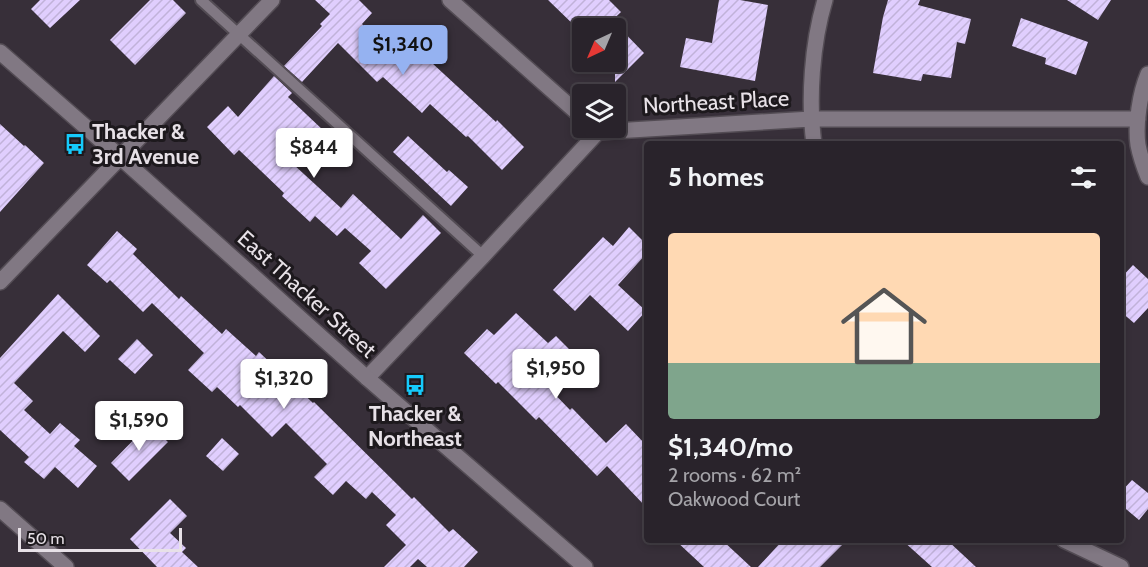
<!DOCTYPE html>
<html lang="en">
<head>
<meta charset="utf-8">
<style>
	:root { --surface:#29232b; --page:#352f37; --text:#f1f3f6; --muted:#a5a4a9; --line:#454047; --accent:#95b2f1 }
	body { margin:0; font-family:Cabin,sans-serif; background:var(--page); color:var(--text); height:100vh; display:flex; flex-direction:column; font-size:22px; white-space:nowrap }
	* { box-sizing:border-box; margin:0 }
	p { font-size:20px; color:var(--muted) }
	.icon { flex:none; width:33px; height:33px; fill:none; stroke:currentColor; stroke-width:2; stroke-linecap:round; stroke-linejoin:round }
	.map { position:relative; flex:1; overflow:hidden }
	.details { position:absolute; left:644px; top:141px; width:480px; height:402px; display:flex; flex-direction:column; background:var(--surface); border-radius:6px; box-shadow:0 3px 9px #0003,0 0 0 2px var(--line) }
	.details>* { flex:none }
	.needle { width:39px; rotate:224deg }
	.controls { position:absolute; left:572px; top:18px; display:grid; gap:12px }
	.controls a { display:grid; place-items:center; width:54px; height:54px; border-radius:6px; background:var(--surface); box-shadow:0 3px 9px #0003,0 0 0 2px var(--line); font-size:30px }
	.scale { position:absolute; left:18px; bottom:15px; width:164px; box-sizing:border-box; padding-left:6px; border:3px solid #e7e1e7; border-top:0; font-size:16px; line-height:21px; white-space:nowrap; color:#e7e1e7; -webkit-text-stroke:4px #1d191d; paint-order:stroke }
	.price { position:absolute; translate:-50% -51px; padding:0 14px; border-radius:6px; background:#fff; color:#222; font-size:20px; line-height:39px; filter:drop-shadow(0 2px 3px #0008) }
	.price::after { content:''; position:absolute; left:50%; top:36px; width:18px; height:14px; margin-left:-9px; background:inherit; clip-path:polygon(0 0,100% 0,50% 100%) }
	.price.selected { background:var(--accent); color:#111 }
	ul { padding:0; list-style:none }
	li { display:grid; align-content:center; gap:12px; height:318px; padding:0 24px }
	li span { display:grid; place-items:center; height:186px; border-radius:6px; color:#555 }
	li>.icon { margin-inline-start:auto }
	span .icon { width:108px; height:108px; fill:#fffc; stroke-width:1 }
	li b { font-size:26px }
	h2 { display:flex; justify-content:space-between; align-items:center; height:72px; padding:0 24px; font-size:26px }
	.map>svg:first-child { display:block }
</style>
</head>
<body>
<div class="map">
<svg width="1148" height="567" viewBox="0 0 1148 567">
	<defs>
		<pattern id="building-hatch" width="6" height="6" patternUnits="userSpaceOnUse" patternTransform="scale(1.5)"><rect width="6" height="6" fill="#e0cefe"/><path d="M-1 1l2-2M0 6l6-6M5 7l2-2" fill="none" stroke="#c1b2d9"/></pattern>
	</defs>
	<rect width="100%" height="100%" fill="#372f39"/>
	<!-- building -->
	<path fill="url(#building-hatch)" d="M40 0H80L50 28 31 9Z
		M150 0H173L186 13 135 65 110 40Z
		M315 0H359L372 13 362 24 385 47 395 37 414 56 419 51 496 122 497 120 524 147 502 170 468 136 466 137 430 104 422 113 383 77 377 82 338 43 302 82 284 66 322 26 320 24 330 14Z
		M548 0H609L621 12 604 28H577Z
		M719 0H740L768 5 755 81 680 67 686 38 712 43Z
		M888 0H920L918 5 971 19 965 44 957 42 951 78 923 74 921 81 873 73 883 17Z
		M1067 0H1111L1098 20Z
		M1021 18 1088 42 1076 75 1045 64 1046 58 1012 46Z
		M615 23 644 53 615 82Z
		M274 76 292 93 288 97 324 131 293 164 341 208 353 194 401 239 423 215 441 233 386 289 359 263 371 251 345 228 337 236 315 216 310 222 282 196 284 193 239 150 234 155 207 127 228 106 238 117Z
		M0 124 24 146 25 145 44 163 0 212Z
		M408 136 447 172 449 170 468 187 451 206 393 152Z
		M629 227 646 244V254L618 285 646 311 628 331 590 295 575 311 553 290 603 237 613 246Z
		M117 231 137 249 133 254 179 299 181 296 222 334 226 329 256 356 259 352 313 403 314 402 412 499 414 497 449 532 453 529 478 552 464 567H427L418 559 410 567H384L406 545 386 525 396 515 372 492 366 499 346 481 333 495 314 477 327 464 286 423 272 437 240 405 238 407 217 387 212 392 188 370 204 353 152 303 143 312 110 280 107 283 87 265Z
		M1133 265 1148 279V308L1134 323 1120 311V279Z
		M58 294 100 336 85 352 63 331 14 383 33 401 24 410 50 434 60 423 80 440 74 446 97 466 78 488 55 467 44 479 24 462 29 457 0 430V358Z
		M516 313 548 343 556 336 571 351 541 380 570 410 572 408 606 443 626 424 646 445V507L607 466 597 476 539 417 536 420 498 382 496 384 464 353 487 329 494 335Z
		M137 339 153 355 135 374 118 359Z
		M149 424 168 442 129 481 111 463Z
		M222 438 239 454 223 471 206 456Z
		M1132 480 1148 493V509L1139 520 1120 504V493Z
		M170 499 187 516 170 533 186 548 182 552 198 567H157L130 539Z
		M675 540H722L751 567H704Z
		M783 540H847L820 567H758Z
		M902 540H947L976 567H932Z"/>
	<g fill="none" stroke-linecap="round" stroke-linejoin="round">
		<defs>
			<path id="lane" d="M201 0 483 256"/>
			<path id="street" d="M450 0 582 117
				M1148 74C1140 93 1135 124 1138 145 1140 155 1144 167 1148 177
				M814 144C808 100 812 43 825 0
				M0 282 272 0
				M367 378 483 256 598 132 811 119H1138
				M0 509 66 567
				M1064 540 1121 567"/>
			<path id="secondary" d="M0 52 120 157 367 378 585 567"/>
		</defs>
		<!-- lane casing -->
		<use href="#lane" stroke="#534c54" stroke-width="14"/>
		<!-- street casing -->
		<use href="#street" stroke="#534c54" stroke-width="18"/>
		<!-- secondary casing -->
		<use href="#secondary" stroke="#534c54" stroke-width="18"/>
		<!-- lane -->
		<use href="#lane" stroke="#817883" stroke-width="10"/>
		<!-- street -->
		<use href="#street" stroke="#817883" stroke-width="15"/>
		<!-- secondary -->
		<use href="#secondary" stroke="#817883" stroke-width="15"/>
	</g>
	<!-- icons -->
	<defs>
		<symbol id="bus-bare" viewBox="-9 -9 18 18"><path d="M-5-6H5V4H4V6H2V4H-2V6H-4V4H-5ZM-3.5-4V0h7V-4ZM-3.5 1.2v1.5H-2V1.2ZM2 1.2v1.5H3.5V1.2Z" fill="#16cafb" stroke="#1d191d" stroke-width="2.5" paint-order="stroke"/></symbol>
	</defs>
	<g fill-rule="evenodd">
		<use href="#bus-bare" x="60" y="129" width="30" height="30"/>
		<use href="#bus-bare" x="400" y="370" width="30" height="30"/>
	</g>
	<g text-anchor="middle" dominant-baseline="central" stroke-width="6" stroke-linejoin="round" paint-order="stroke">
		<!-- street labels -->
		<g font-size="22" fill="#e7e1e7" stroke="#1d191d">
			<text transform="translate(716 102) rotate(-3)">Northeast Place</text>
			<text transform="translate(307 294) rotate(42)">East Thacker Street</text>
		</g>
		<!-- poi labels -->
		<g font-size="22" font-weight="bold" fill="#e7e1e7" stroke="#1d191d" text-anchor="start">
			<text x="92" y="131">Thacker &amp;<tspan x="92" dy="25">3rd Avenue</tspan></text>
			<text x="415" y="413" text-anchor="middle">Thacker &amp;<tspan x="415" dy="25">Northeast</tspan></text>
		</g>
	</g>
</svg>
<div class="controls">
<a><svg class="needle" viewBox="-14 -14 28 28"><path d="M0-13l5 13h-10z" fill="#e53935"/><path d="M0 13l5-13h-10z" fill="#a5a4a9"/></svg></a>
<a><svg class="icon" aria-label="layers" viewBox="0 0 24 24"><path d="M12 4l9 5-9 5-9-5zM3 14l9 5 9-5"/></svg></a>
</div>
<div class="scale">50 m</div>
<b class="price selected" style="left:403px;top:76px">$1,340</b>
<b class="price" style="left:314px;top:179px">$844</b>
<b class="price" style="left:556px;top:400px">$1,950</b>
<b class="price" style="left:284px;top:410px">$1,320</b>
<b class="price" style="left:139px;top:452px">$1,590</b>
<section class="details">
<h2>5 homes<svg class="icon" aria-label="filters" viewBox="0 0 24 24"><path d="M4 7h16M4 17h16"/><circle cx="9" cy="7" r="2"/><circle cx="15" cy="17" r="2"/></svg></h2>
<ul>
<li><span style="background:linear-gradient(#ffd9b3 70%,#7fa58c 0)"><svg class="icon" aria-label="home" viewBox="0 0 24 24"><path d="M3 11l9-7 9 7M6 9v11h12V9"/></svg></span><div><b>$1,340/mo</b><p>2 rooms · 62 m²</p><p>Oakwood Court</p></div></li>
</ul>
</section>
</div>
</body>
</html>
